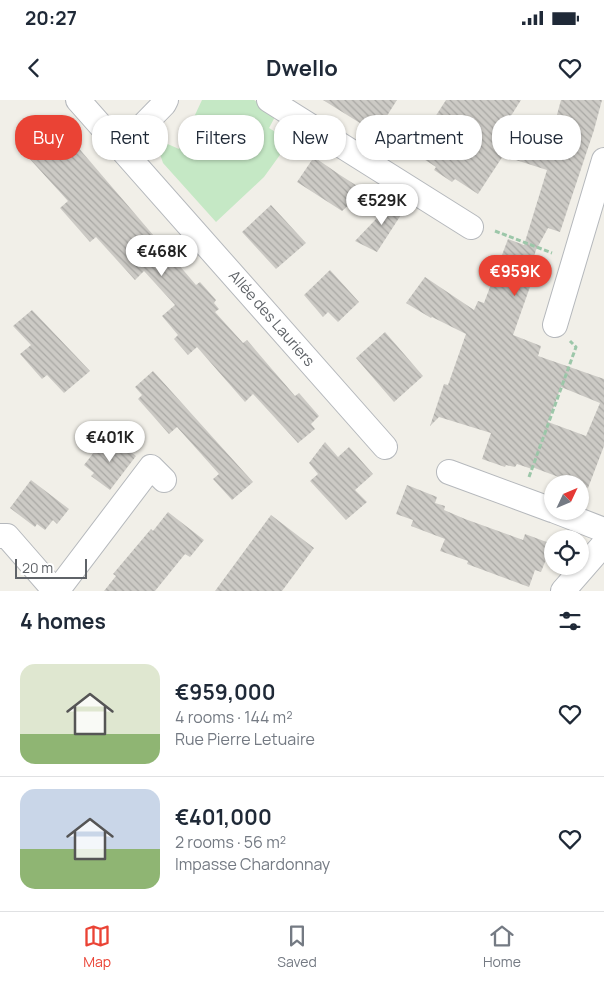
<!DOCTYPE html>
<html lang="en">
<head>
<meta charset="utf-8">
<style>
	:root { --surface:#fff; --page:#f6f6f7; --text:#1f2937; --muted:#747a83; --line:#e0e1e3; --accent:#ea4335 }
	body { margin:0; font-family:Manrope,sans-serif; background:var(--page); color:var(--text); height:100vh; display:flex; flex-direction:column; font-size:19px; white-space:nowrap }
	* { box-sizing:border-box; margin:0 }
	p { font-size:16px; color:var(--muted) }
	.icon { flex:none; width:28px; height:28px; fill:none; stroke:currentColor; stroke-width:2; stroke-linecap:round; stroke-linejoin:round }
	.map { position:relative; height:491px; overflow:hidden }
	.panel { display:flex; flex-direction:column; background:var(--surface); flex:1 }
	.panel>* { flex:none }
	.top-card { position:absolute; left:15px; top:15px; width:575px; height:45px; display:flex; gap:10px }
	.needle { width:32px; rotate:46deg }
	.tools { position:absolute; left:544px; top:375px; display:grid; gap:10px }
	.tools a { display:grid; place-items:center; width:45px; height:45px; border-radius:50%; background:var(--surface); box-shadow:0 1px 4px #0004; font-size:25px }
	.scale { position:absolute; left:15px; bottom:12px; width:72px; box-sizing:border-box; padding-left:5px; border:2px solid #5f6368; border-top:0; font-size:14px; line-height:18px; white-space:nowrap; color:#5f6368; -webkit-text-stroke:4px #fff; paint-order:stroke }
	.price { position:absolute; translate:-50% -42px; padding:0 11px; border-radius:18px; background:#fff; color:#222; font-size:16px; line-height:32px; filter:drop-shadow(0 1px 2px #0008) }
	.price::after { content:''; position:absolute; left:50%; top:30px; width:15px; height:11px; margin-left:-8px; background:inherit; clip-path:polygon(0 0,100% 0,50% 100%) }
	.price.selected { background:var(--accent); color:#fff }
	ul { padding:0; list-style:none }
	li { display:flex; align-items:center; gap:15px; height:125px; padding:0 20px }
	li+li { border-top:1px solid var(--line) }
	li span { display:grid; place-items:center; flex:none; width:140px; height:100px; border-radius:15px; color:#555 }
	li>.icon { margin-inline-start:auto }
	span .icon { width:60px; height:60px; fill:#fffc; stroke-width:1 }
	li b { font-size:21px }
	h2 { display:flex; justify-content:space-between; align-items:center; height:60px; padding:0 20px; font-size:21px }
	.tag { padding:0 18px; border-radius:20px; background:var(--surface); box-shadow:0 1px 4px #0004; font-size:18px; line-height:45px }
	.tag.selected { background:var(--accent); color:#fff }
	.status { display:flex; justify-content:space-between; align-items:center; height:35px; padding:0 25px; background:var(--surface); direction:ltr }
	.status svg { height:14px; fill:currentColor }
	header { display:flex; justify-content:space-between; align-items:center; height:65px; padding:0 20px; background:var(--surface); font-size:22px; font-weight:700 }
	.tab-bar { display:flex; justify-content:space-around; align-items:center; height:70px; border-top:1px solid var(--line); background:var(--surface); font-size:14px; color:var(--muted) }
	.tab-bar a { display:grid; justify-items:center; gap:2px }
	.tab-bar .selected { color:var(--accent) }
	.map>svg:first-child { display:block }
</style>
</head>
<body>
<div class="status"><b>20:27</b><svg viewBox="0 0 49 12"><path d="M0 12V9h3v3zM5 12V6h3v6zM10 12V3h3v9zM15 12V0h3v12zM26 1h20v11H26zM47 4h2v5h-2z"/></svg></div>
<header><svg class="icon" aria-label="back" viewBox="0 0 24 24"><path d="M15 5l-7 7 7 7"/></svg>Dwello<svg class="icon" aria-label="heart" viewBox="0 0 24 24"><path d="M12 20l-8-8c-3-5 5-10 8-4 3-6 11-1 8 4z"/></svg></header>
<div class="map">
<svg width="604" height="491" viewBox="0 0 604 491">
	<defs>
		<pattern id="building-back-hatch" width="6" height="6" patternUnits="userSpaceOnUse" patternTransform="scale(1.25)"><rect width="6" height="6" fill="#cccac5"/><path d="M-1 5l2 2M0 0l6 6M5-1l2 2" fill="none" stroke="#a9a8a4"/></pattern>
	</defs>
	<rect width="100%" height="100%" fill="#f1efe8"/>
	<!-- grass -->
	<path fill="#c5e8c5" d="M202 0H254L276 15 269 28 290 41 264 77 216 122 163 63 160 54 163 42 179 49Z"/>
	<!-- building -->
	<path fill="url(#building-back-hatch)" fill-rule="evenodd" d="M323 0H397L376 33Z
		M446 0H521L509 19 552 33 561 0H602L594 30 560 132 548 128 536 150 529 173 533 174 530 183 531 184 513 235 541 246 538 256 604 279V346L588 388 532 367V369L517 364 515 367 506 365 505 367 482 359 491 333 439 317 430 326 444 284 448 285 466 234 432 217 431 218 406 203 425 177 474 210 478 201 484 203 508 139 524 145 547 70 503 56 478 94 455 79 452 82 434 70 436 67 416 54 426 40 422 37ZM561 287 600 303 586 336 548 322Z
		M47 20 53 28 58 24 196 185 200 182 216 200 214 203 219 209 215 212 243 243 247 240 295 296 299 293 319 316 311 324 315 329 298 343 253 294 245 302 197 247 188 255 174 239 178 235 162 216 175 205 144 171 135 180 96 137 90 142 60 108 68 101 18 46Z
		M314 57 340 75 365 91 342 111 297 82Z
		M397 97 408 104 377 152 355 141Z
		M271 105 306 143 276 169 242 132Z
		M330 170 359 202 338 222 328 212 323 217 304 195Z
		M32 210 90 271 64 293 47 275 42 279 20 254 31 245 13 226Z
		M385 232 423 276 394 302 356 258Z
		M153 271 253 382 232 400 213 379 219 374 177 327 169 334 138 299 142 295 135 287Z
		M111 337 136 356 110 390 91 376 94 373 84 365 102 342 105 345Z
		M325 342 338 357 349 347 373 374 355 390 367 402 346 420 310 381 318 374 309 363Z
		M31 380 69 409 57 424 53 420 45 430 37 424 35 427 10 408Z
		M407 385 437 397 435 403 445 406 444 410 465 419 523 440 525 434 552 444 541 472 535 470 529 487 467 464 468 461 440 451 445 439 411 426 413 420 396 414Z
		M168 412 204 440 190 457 185 454 155 491H104L116 476 113 474 151 429 153 431Z
		M271 415 314 448 282 491H215Z"/>
	<g fill="none" stroke-linecap="round" stroke-linejoin="round">
		<defs>
			<path id="minor" d="M78 0 385 347
				M269 0 471 127
				M121 48 164 4 166 0
				M555 225 604 60
				M449 372 552 410
				M555 411 604 430
				M0 436H7L55 491
				M57 491 151 367 164 380
				M563 491 604 444"/>
		</defs>
		<!-- minor casing -->
		<use href="#minor" stroke="#b5b8bc" stroke-width="26"/>
		<!-- path -->
		<path stroke="#9cc7a9" stroke-width="3" stroke-dasharray="5 2.5" stroke-linecap="butt" d="M495 131 552 153
			M529 377 576 247 570 241"/>
		<!-- minor -->
		<use href="#minor" stroke="#fff" stroke-width="24"/>
	</g>
	<g text-anchor="middle" dominant-baseline="central" stroke-width="4" stroke-linejoin="round" paint-order="stroke">
		<!-- street labels -->
		<g font-size="15" fill="#5f6368" stroke="#fff">
			<text transform="translate(272 218) rotate(49)">Allée des Lauriers</text>
		</g>
	</g>
</svg>
<div class="tools">
<a><svg class="needle" viewBox="-14 -14 28 28"><path d="M0-13l5 13h-10z" fill="#e53935"/><path d="M0 13l5-13h-10z" fill="#747a83"/></svg></a>
<a><svg class="icon" aria-label="locate" viewBox="0 0 24 24"><circle cx="12" cy="12" r="6"/><path d="M12 2v4M12 18v4M2 12h4M18 12h4"/></svg></a>
</div>
<div class="scale">20 m</div>
<b class="price" style="left:382px;top:126px">€529K</b>
<b class="price" style="left:162px;top:177px">€468K</b>
<b class="price selected" style="left:515px;top:197px">€959K</b>
<b class="price" style="left:110px;top:363px">€401K</b>
<div class="top-card">
<a class="tag selected">Buy</a>
<a class="tag">Rent</a>
<a class="tag">Filters</a>
<a class="tag">New</a>
<a class="tag">Apartment</a>
<a class="tag">House</a>
</div>
</div>
<section class="panel">
<h2>4 homes<svg class="icon" aria-label="filters" viewBox="0 0 24 24"><path d="M4 7h16M4 17h16"/><circle cx="9" cy="7" r="2"/><circle cx="15" cy="17" r="2"/></svg></h2>
<ul>
<li><span style="background:linear-gradient(#dfe7d0 70%,#8fb573 0)"><svg class="icon" aria-label="home" viewBox="0 0 24 24"><path d="M3 11l9-7 9 7M6 9v11h12V9"/></svg></span><div><b>€959,000</b><p>4 rooms · 144 m²</p><p>Rue Pierre Letuaire</p></div><svg class="icon" aria-label="heart" viewBox="0 0 24 24"><path d="M12 20l-8-8c-3-5 5-10 8-4 3-6 11-1 8 4z"/></svg></li>
<li><span style="background:linear-gradient(#c9d6e8 60%,#8fb573 0)"><svg class="icon" aria-label="home" viewBox="0 0 24 24"><path d="M3 11l9-7 9 7M6 9v11h12V9"/></svg></span><div><b>€401,000</b><p>2 rooms · 56 m²</p><p>Impasse Chardonnay</p></div><svg class="icon" aria-label="heart" viewBox="0 0 24 24"><path d="M12 20l-8-8c-3-5 5-10 8-4 3-6 11-1 8 4z"/></svg></li>
</ul>
</section>
<nav class="tab-bar">
<a class="selected"><svg class="icon" aria-label="map" viewBox="0 0 24 24"><path d="M3 6l6-2 6 2 6-2v14l-6 2-6-2-6 2zM9 4v14M15 6v14"/></svg>Map</a>
<a><svg class="icon" aria-label="saved" viewBox="0 0 24 24"><path d="M7 4h10v16l-5-4-5 4z"/></svg>Saved</a>
<a><svg class="icon" aria-label="home" viewBox="0 0 24 24"><path d="M3 11l9-7 9 7M6 9v11h12V9"/></svg>Home</a>
</nav>
</body>
</html>
